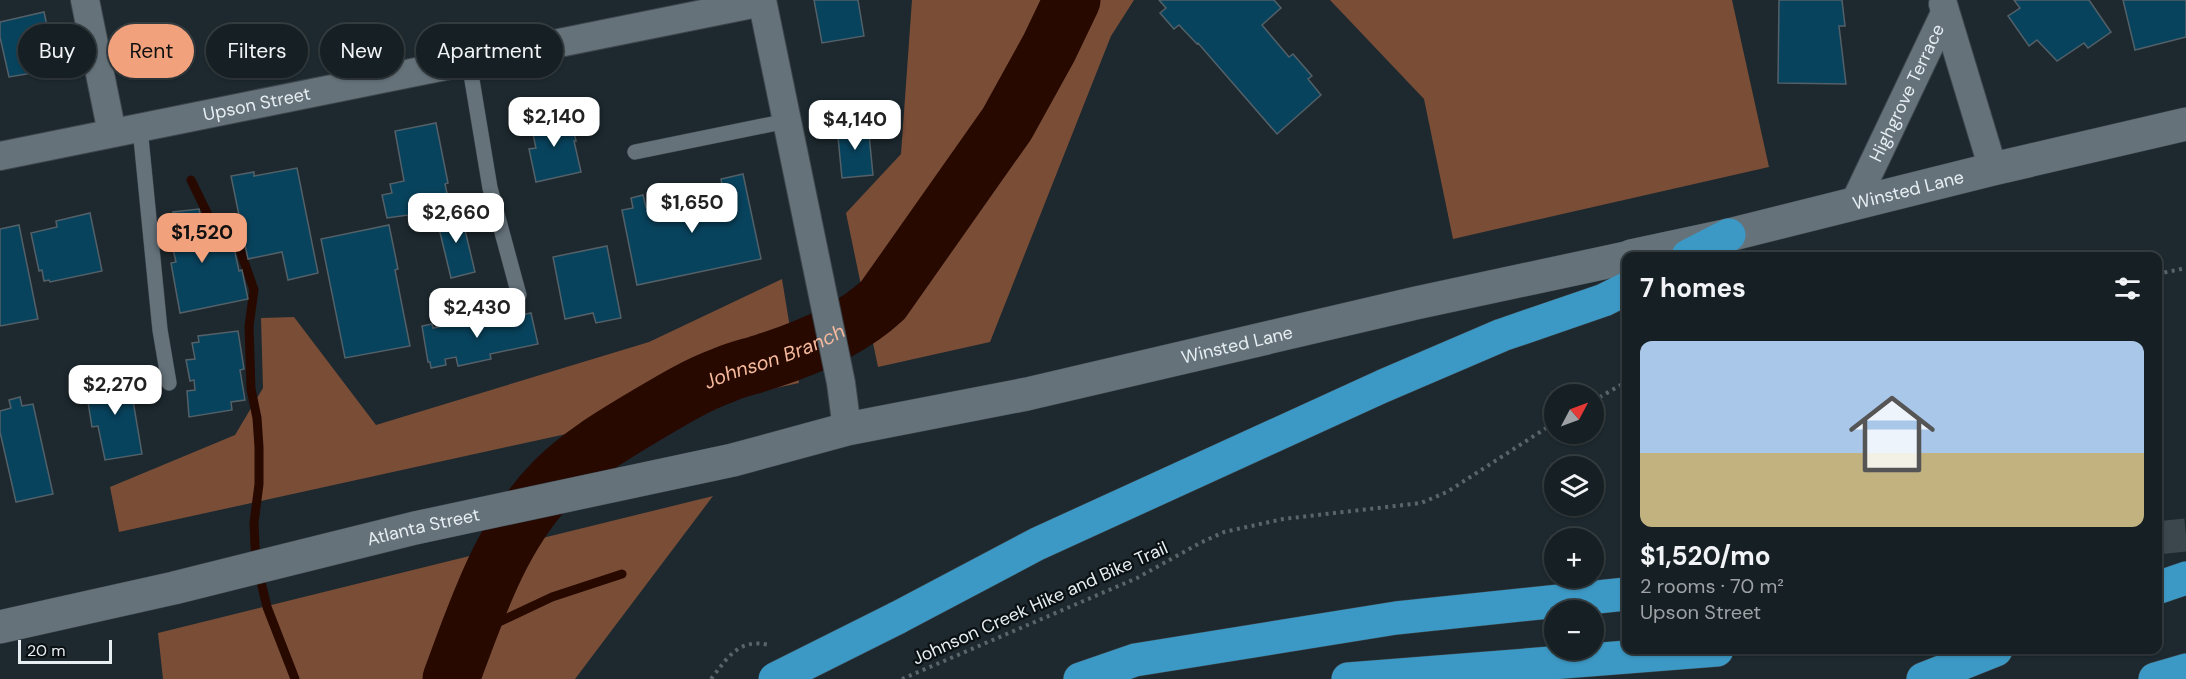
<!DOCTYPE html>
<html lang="en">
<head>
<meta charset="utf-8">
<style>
	:root { --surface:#161f23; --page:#1f272b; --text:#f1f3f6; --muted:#9ea2a6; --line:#353d41; --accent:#f1a17c }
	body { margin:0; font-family:"DM Sans",sans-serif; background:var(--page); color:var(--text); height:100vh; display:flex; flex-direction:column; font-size:22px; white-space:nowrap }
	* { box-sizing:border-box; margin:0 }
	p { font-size:20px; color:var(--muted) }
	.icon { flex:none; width:33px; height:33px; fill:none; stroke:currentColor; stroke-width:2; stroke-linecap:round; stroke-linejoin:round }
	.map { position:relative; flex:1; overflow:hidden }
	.sheet { position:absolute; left:1622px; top:252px; width:540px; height:402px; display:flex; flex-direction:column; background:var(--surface); border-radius:12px; box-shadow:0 2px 4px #0004,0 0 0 2px var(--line) }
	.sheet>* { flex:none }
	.hud { position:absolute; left:18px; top:24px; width:570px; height:54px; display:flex; gap:12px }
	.needle { width:39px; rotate:49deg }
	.controls { position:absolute; left:1544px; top:384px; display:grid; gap:12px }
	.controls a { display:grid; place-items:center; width:60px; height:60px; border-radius:50%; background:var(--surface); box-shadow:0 2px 4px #0004,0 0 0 2px var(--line); font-size:30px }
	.scale { position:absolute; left:18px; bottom:15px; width:94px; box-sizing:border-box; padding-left:6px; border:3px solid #e6eef2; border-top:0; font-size:16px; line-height:21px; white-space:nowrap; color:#e6eef2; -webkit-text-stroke:4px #0b1013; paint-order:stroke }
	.price { position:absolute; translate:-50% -51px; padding:0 14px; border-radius:12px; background:#fff; color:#222; font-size:20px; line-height:39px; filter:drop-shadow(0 2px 3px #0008) }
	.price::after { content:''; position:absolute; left:50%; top:36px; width:18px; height:14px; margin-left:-9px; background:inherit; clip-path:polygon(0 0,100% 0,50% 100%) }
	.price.active { background:var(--accent); color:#111 }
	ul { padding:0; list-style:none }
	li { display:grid; align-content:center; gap:12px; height:318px; padding:0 18px }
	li+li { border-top:2px solid var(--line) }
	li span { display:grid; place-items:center; height:186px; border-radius:12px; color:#555 }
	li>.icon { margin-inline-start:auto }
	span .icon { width:108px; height:108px; fill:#fffc; stroke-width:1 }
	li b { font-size:26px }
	h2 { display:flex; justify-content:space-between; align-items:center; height:72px; padding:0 18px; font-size:26px }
	.tag { padding:0 21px; border-radius:27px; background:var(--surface); box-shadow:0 2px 4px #0004,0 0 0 2px var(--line); font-size:21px; line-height:54px }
	.tag.active { background:var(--accent); color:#111 }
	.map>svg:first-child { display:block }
</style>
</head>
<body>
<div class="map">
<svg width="2186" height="679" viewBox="0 0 2186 679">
	<rect width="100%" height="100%" fill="#1d292f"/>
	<!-- forest -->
	<path fill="#7a4d37" d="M912 0H1134L1111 36 990 342 878 367 846 213 901 154Z
		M1330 0H1732L1769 167 1453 239 1424 99Z
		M782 279 799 383 119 532 110 487 235 435 263 388 261 318 294 317 376 425 649 342Z
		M713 496 575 679H163L158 633Z"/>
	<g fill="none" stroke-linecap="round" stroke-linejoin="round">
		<!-- stream -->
		<path stroke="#270900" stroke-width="9" d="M191 180 211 221 230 236 239 247 254 290 249 326 251 389 257 418 259 447V484L254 523 255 546 258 569 267 607 295 679
			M467 637 552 597 622 574"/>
		<!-- river -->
		<path stroke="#270900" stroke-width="57" id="s1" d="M451 679C477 609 501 534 555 480 580 455 610 437 640 419 667 403 694 386 724 375 738 369 753 366 767 361 808 348 851 330 883 300L1007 124 1049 48 1072 0"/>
	</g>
	<!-- building -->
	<path fill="#08435d" stroke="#536068" stroke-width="1.5" d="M814 0H858L864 36 822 43Z
		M1159 0H1274L1281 8 1262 25 1289 57 1293 54 1312 76 1308 79 1321 95 1277 134 1198 43 1197 44 1179 25 1174 29 1160 13 1166 8Z
		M1779 0H1842L1845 26H1839L1846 84 1778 83Z
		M2014 0H2089L2111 32 2088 48 2084 43 2057 61 2037 40 2029 46 2008 16 2020 8Z
		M2123 0H2186V37L2135 50Z
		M44 12 52 48 38 50 41 61 31 63 33 73 9 77 0 37V22Z
		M557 114 558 117 570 114 576 141H574L581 172 536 182 529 149 536 148 530 120Z
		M436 123 448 183 445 184 450 207 431 210 433 220 409 225 408 215 387 218 382 195 392 193 390 184 404 181 395 131Z
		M868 124 873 175 842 178 837 127Z
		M297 168 318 273 288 280 282 252 248 259 231 176 254 172V176Z
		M743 174 761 259 637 285 622 210 633 208 631 198 643 195 646 207 723 191 721 179Z
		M199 209 203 229 216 227 220 245 233 243 239 271 242 270 248 299 180 313 171 263 176 262 173 249H171L170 244 167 245 163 222 165 221 164 216 173 215V212Z
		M460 209 475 272 451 278 436 216Z
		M90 213 102 271 50 282 49 280 44 281 42 270 39 271 31 233 57 227 56 221Z
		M19 225 38 319 0 326V229Z
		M389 225 398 269 395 270 410 346 345 358 321 239Z
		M607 246 621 318 596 323 593 313 565 319 553 257Z
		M531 313 538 344 490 354 491 359 458 366 456 357 445 359 446 365 431 368 430 362H428L422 326 432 324 433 328 476 319 477 324Z
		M238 331 244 369 240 370 245 400 231 402 232 410 189 417 187 391 195 390 194 380 190 381 186 360 195 359 192 343 199 342 198 336Z
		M128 371 142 454 105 460 98 426 92 427 88 402 94 401 90 378Z
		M20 397 22 406 33 404 53 494 16 502 0 432V411L11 408 9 400Z"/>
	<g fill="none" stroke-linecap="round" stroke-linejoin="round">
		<!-- motorway-tunnel -->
		<path stroke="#3b474c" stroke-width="33" stroke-dasharray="33 16" stroke-linecap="butt" d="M2157 538 2186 535"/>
		<defs>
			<path id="service" d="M469 62 490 188 519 295
				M140 128 160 330 169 383
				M635 152 787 121"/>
			<g id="minor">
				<path d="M85 0 112 133"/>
				<path d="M762 0 841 383 847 429"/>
				<path d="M1943 4 1993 169"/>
				<path id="s2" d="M0 156 762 2"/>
				<path id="s3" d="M1854 204 1945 13"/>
			</g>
			<g id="secondary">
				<path id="s4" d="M1631 256 1729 235 1993 169 2186 124"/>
				<path id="s5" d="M0 627 174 588 415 528 733 460 847 429 1027 394 1416 303 1626 258"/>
			</g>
			<path id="motorway" d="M1688 256 1729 235
				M2157 588 2186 578
				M897 618 1037 544 1383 386 1502 335 1604 300 1626 289
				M1080 679 1135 660 1396 618 1626 594
				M1348 679 1717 650
				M1923 679 1996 650
				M2155 679 2186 670"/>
		</defs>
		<!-- service casing -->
		<use href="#service" stroke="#3d464c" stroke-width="16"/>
		<!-- minor casing -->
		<use href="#minor" stroke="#3d464c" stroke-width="30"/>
		<!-- secondary casing -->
		<use href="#secondary" stroke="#3d464c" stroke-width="34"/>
		<!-- motorway casing -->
		<use href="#motorway" stroke="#3d464c" stroke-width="34"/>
		<!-- path -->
		<path stroke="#5a656a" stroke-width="4" stroke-dasharray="3 4.5" stroke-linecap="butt" d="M2157 274 2186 268
			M1593 401 1626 382
			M711 679C728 657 739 638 769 645
			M902 679 1137 578 1200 543 1224 532 1283 519 1421 503 1447 492 1554 423"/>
		<!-- service -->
		<use href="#service" stroke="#65727a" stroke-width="15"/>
		<!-- minor -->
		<use href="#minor" stroke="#65727a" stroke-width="28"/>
		<!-- secondary -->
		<use href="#secondary" stroke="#65727a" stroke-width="33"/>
		<!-- motorway -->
		<use href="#motorway" stroke="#3c99c5" stroke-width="33"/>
		<defs>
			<path id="motorway-bridge" d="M775 679 897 618"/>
		</defs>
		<!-- motorway-bridge casing -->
		<use href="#motorway-bridge" stroke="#3d464c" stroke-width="34" stroke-linecap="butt"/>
		<!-- motorway-bridge -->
		<use href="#motorway-bridge" stroke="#3c99c5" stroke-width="33"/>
	</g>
	<g text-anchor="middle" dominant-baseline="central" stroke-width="4.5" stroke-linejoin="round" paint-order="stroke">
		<!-- street labels -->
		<g font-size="18" fill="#e6eef2" stroke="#0b1013">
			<text stroke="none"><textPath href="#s3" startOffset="123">Highgrove Terrace</textPath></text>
			<text stroke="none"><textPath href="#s2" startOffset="262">Upson Street</textPath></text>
			<text stroke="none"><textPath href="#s4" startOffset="285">Winsted Lane</textPath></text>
			<text stroke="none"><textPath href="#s5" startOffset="1269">Winsted Lane</textPath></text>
			<text stroke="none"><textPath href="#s5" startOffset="435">Atlanta Street</textPath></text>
			<text transform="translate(1040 603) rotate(-24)">Johnson Creek Hike and Bike Trail</text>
		</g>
		<!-- water labels -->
		<g font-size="20" font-style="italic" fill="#f5b99d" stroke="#0b1013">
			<text stroke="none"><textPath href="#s1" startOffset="480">Johnson Branch</textPath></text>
		</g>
	</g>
</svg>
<div class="controls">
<a><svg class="needle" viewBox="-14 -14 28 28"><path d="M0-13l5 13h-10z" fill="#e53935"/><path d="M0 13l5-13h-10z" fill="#9ea2a6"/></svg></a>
<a><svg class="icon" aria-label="layers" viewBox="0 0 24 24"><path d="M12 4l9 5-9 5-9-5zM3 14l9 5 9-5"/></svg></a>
<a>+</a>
<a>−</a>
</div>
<div class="scale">20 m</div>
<b class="price" style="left:554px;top:148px">$2,140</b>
<b class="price" style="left:855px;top:151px">$4,140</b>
<b class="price" style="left:692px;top:234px">$1,650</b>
<b class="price" style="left:456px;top:244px">$2,660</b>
<b class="price active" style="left:202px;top:264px">$1,520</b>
<b class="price" style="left:477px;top:339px">$2,430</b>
<b class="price" style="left:115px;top:416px">$2,270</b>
<div class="hud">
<a class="tag">Buy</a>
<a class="tag active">Rent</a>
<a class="tag">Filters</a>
<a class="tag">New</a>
<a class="tag">Apartment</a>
</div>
<section class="sheet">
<h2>7 homes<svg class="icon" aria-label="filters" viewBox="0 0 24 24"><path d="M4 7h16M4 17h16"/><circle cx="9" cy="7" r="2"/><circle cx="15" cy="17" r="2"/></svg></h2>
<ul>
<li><span style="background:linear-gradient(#a9c7e8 60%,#c2b280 0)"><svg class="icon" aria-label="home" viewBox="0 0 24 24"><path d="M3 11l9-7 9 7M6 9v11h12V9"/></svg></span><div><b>$1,520/mo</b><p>2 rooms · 70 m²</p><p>Upson Street</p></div></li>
</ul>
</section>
</div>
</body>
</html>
